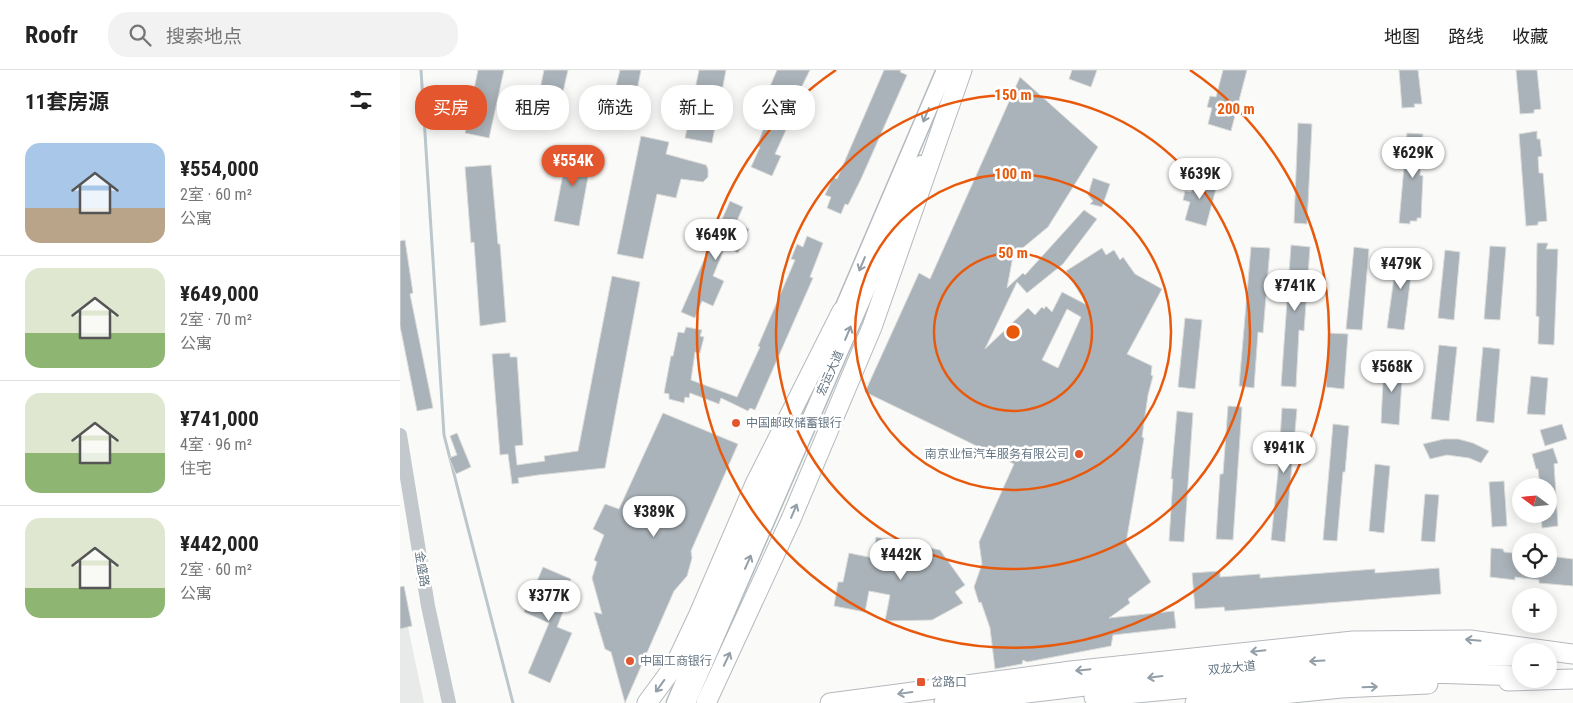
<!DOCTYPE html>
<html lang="zh">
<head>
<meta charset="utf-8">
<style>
	:root { --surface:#fff; --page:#f2f2f2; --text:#222; --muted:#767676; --line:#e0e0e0; --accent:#e4572e }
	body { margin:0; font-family:"Roboto Condensed","Noto Sans SC",sans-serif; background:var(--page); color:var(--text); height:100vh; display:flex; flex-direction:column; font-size:19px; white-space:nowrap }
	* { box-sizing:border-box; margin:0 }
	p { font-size:16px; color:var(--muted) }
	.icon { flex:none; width:28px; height:28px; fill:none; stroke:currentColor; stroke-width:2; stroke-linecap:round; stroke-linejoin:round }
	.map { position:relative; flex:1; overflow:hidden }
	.drawer { display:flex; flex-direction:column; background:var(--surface); width:400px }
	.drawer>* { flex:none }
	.banner { position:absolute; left:15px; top:15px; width:475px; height:45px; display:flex; gap:10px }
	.needle { width:32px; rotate:286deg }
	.buttons { position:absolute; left:1112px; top:408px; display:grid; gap:10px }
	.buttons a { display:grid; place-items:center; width:45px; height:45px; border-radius:50%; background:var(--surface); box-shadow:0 2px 12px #0003; font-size:25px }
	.price { position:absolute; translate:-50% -42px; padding:0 11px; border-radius:18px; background:#fff; color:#222; font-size:16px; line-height:32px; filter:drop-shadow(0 1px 2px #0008) }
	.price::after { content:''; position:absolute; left:50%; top:30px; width:15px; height:11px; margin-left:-8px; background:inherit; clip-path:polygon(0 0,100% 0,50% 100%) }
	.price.selected { background:var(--accent); color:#fff }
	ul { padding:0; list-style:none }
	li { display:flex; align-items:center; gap:15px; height:125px; padding:0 25px }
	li+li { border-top:1px solid var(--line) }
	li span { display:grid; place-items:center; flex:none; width:140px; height:100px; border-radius:15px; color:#555 }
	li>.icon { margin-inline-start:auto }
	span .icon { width:60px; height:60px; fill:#fffc; stroke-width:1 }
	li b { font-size:21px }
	h2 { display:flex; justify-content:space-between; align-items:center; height:60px; padding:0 25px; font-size:21px }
	.pill { padding:0 18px; border-radius:20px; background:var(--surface); box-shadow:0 2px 12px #0003; font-size:18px; line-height:45px }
	.pill.selected { background:var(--accent); color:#fff }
	header { display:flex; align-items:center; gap:30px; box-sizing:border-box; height:70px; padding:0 25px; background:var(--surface); border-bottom:1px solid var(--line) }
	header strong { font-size:24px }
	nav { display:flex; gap:28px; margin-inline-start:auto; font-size:18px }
	.search { width:350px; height:45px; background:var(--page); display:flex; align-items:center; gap:12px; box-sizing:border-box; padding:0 18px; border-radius:20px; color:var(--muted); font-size:19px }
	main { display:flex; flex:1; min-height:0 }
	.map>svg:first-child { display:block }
</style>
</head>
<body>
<header>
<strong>Roofr</strong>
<div class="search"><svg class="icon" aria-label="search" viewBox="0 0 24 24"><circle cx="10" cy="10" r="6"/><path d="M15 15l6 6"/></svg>搜索地点</div>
<nav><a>地图</a><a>路线</a><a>收藏</a></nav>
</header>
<main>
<section class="drawer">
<h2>11套房源<svg class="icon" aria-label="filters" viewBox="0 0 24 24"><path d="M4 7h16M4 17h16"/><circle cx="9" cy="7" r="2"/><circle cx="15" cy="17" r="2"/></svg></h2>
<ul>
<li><span style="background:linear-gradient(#a9c7e8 65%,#b9a48a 0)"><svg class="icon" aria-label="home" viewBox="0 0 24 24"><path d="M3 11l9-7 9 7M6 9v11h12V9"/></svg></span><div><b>¥554,000</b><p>2室 · 60 m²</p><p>公寓</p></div></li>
<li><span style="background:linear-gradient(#dfe7d0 65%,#8fb573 0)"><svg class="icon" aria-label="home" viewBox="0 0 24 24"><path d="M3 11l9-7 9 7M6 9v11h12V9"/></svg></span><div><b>¥649,000</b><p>2室 · 70 m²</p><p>公寓</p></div></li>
<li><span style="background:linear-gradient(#dfe7d0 60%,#8fb573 0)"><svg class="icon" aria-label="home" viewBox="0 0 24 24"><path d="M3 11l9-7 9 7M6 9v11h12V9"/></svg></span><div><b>¥741,000</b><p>4室 · 96 m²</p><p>住宅</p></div></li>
<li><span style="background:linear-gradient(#dfe7d0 70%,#8fb573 0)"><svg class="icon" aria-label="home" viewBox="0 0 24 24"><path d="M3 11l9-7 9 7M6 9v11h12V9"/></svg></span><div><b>¥442,000</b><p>2室 · 60 m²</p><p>公寓</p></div></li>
</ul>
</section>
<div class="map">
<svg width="1173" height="633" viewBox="0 0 1173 633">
	<rect width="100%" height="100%" fill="#fafaf8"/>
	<!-- built -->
	<path fill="#e8e9e9" d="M0 519 24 633H0Z"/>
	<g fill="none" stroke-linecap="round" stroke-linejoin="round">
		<!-- stream -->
		<path stroke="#bbc7cb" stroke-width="3" d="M21 0 44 365 113 633"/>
	</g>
	<!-- building -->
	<path fill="#aab3b9" stroke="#dcdcda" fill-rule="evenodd" d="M78 0H104L89 68 65 63Z
		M144 0H168L156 53 134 48Z
		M220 0H241L232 45 210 40Z
		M299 0H326L312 73 285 68Z
		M377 0H410L401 18 397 17 390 33 392 34 381 57 386 60 375 84 381 86 372 106 351 97 360 77 357 76 366 52 361 50 373 23 368 21Z
		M484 0H501L500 2 507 5 461 109 448 135 445 134 441 144 427 138 431 127 425 125 433 107 437 109Z
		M672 0H697L691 17 669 9Z
		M823 0H847L831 61 808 54 812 38 807 37 810 26 816 27Z
		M999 0H1018L1022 34H1014L1015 37 1002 38Z
		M1116 0H1137L1141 39 1134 40V43L1120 44Z
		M620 7 698 77 648 157 613 186 607 218 623 203 625 205 684 140 697 149 663 194 627 223 617 212 585 279 628 238 635 245 642 237 644 239 646 236 652 242 662 222 687 235 666 201 702 178 706 185 714 180 720 190 723 187 735 204 762 219 727 284 752 296 751 305 753 306 748 325 742 367 744 368 726 473 751 512 728 529 730 533 709 548 774 541 776 558 713 565 711 576 627 592 623 590 622 594 595 599 590 558 581 532 579 533 574 517 582 494 579 472 614 394 465 322 519 203 530 209ZM667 239 681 247 658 298 642 290Z
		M898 53 912 54 907 154 894 153Z
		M1137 61V69H1140L1142 86 1138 87 1139 103H1143L1147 151 1138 152V155L1126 156 1119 64Z
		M1007 63 1023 64 1022 72 1027 73 1026 89 1021 88 1020 105 1023 106 1021 148H1017V151H1010V154L999 153Z
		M241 66 269 72 266 84 306 95 308 99V107L303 112 281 109 276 128 257 124 243 189 217 184Z
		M163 80 192 85 179 156 154 151 165 94 161 93Z
		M91 95 98 174H100L106 252 80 256 74 172 71 173 65 97Z
		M796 105 818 111 806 156 785 150 790 132 783 130 785 121 791 122Z
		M693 108 710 114 702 137 690 134 693 131 688 125Z
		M330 131 343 137 336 153 349 159 338 183 325 177 313 206 324 211 313 236 302 231 295 248 281 242Z
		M407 166 423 173 410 207 413 208 355 340 350 338 348 341 321 328 319 334 290 323 289 328 285 327 284 333 269 329V324L264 323 271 286H273L278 262 284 263 286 257 302 260 300 266 304 267 300 283 295 282 291 310 337 327 360 277 358 276 395 190 391 189 397 174 403 177Z
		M5 170 13 223 10 224 33 338 17 341 0 256V171Z
		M1137 173H1148L1146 179H1158L1154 275 1138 274 1139 247 1136 246Z
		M891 175 910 177 904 261 899 260 896 317 881 316Z
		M1090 176 1106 177 1100 250 1084 249Z
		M851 177 870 178 863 263 858 262 854 318 839 316Z
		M954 177 969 179 962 260 946 259Z
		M998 179 1014 182 1004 260 987 258Z
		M1045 180 1060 182 1054 250 1038 248Z
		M212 206 240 212 205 398 138 405 118 408 119 413 112 414 108 384 100 385 92 284 110 283V287H117L123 375 115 376 117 395 145 391 144 386 178 381Z
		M785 248 802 250 795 319 778 317Z
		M929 263 948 264 944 319 926 317Z
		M1039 275 1057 277 1049 351 1031 349Z
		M1083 277 1100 279 1094 353 1076 351Z
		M984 292 1003 294 999 355 981 353Z
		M1131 306 1148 308 1145 345 1127 344Z
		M828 336 842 337 833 470 816 469 820 404H823Z
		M882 338 897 339 885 472 871 470 878 402Z
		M777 341 793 343 784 472 769 471 773 409H771Z
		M263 343 338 374 291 481 292 488 287 506 274 521 225 633 211 582 205 579 194 542 202 544 192 508 197 492 194 490 204 465 193 459 205 434 219 439Z
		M933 354 949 356 945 402H943L937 471 923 470Z
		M1162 354 1167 369 1145 376 1140 360Z
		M57 363 71 397 56 404 49 388 57 385 50 366Z
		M1044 369H1058L1073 373 1089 381 1081 393 1069 388 1047 385 1030 389 1023 374Z
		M1153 378 1158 393 1154 394 1158 456 1142 458 1141 444H1149V416H1140L1138 399H1136L1132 384Z
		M975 394 990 396 984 463 969 461Z
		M1104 411 1107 456 1092 457 1089 412Z
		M1025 424 1039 425 1035 472 1021 471Z
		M476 467 540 480 565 515 555 522 563 533 532 550 485 551 490 525 469 521 465 542 434 536 438 512H443L449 483 473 488Z
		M1091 478 1103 479 1104 482 1121 484V499H1149V486L1173 489V516L1139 513V510L1115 507V510L1090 507Z
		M143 497 171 509 160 535 165 537 157 557 172 563 150 613 128 603 149 553 124 542Z
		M1039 498 1041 524 825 541 824 537 795 539 792 503 820 501V507L860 504V508L975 499V503Z
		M4 516 12 556 0 559V517Z"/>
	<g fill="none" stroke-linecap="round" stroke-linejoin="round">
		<defs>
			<path id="secondary" d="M437 253 545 0
				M275 633 393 356
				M287 633 521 94"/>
			<path id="trunk" d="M1108 611 1173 609
				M694 627 968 601 1121 606
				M247 633 275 595 299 544 355 414 442 241
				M306 633 391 449 472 257 562 0
				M430 633 671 601 953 571 1070 570 1173 584
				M544 633 877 593 966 588 1120 586
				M795 633 941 618 1028 614"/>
		</defs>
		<!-- secondary casing -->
		<use href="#secondary" stroke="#b3babf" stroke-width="19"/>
		<!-- trunk casing -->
		<use href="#trunk" stroke="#b4b9bd" stroke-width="21"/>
		<!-- tertiary -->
		<path stroke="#c3c8cc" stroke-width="14" d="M0 365 28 536 49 633"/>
		<!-- secondary -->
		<use href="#secondary" stroke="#fff" stroke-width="16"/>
		<!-- trunk -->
		<use href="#trunk" stroke="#fff" stroke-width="19"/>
	</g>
	<!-- one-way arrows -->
	<defs><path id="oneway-shaft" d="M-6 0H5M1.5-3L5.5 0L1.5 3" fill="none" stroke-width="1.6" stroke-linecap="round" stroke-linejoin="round" transform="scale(1.25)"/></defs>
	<g stroke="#939fa8">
		<use href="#oneway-shaft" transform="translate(526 45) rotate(113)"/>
		<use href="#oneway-shaft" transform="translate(462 194) rotate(113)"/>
		<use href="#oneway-shaft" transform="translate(448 263) rotate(-67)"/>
		<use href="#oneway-shaft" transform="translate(394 441) rotate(-67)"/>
		<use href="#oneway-shaft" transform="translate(348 492) rotate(-66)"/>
		<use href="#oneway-shaft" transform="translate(1073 570) rotate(-175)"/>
		<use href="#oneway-shaft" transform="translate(858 581) rotate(174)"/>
		<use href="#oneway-shaft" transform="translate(327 589) rotate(-65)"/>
		<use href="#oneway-shaft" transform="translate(917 591) rotate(177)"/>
		<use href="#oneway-shaft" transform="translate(683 600) rotate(174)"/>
		<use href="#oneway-shaft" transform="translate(755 607) rotate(173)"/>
		<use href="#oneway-shaft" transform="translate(260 616) rotate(126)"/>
		<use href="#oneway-shaft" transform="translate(970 617) rotate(-2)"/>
		<use href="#oneway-shaft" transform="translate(505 623) rotate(172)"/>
	</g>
	<!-- distance rings -->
	<g fill="none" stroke="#e8590c" stroke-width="2.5">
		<circle cx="613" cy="262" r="79"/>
		<circle cx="613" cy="262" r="158"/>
		<circle cx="613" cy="262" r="237"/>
		<path d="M790 0A316 316 0 1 1 436 0"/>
	</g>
	<!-- markers -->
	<g fill="#e4572e" stroke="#fff" stroke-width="2">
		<circle cx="336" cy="353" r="5"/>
		<circle cx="679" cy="384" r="5"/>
		<circle cx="230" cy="591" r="5"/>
		<rect x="516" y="607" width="10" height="10" rx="2.5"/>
	</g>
	<g text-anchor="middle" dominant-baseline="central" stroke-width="5" stroke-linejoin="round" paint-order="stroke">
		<!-- street labels -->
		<g font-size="12" fill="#657683" stroke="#fff">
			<text transform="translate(430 303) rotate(-66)">宏运大道</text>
			<text transform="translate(22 499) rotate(81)">金盛路</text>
			<text transform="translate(832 598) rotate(-6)">双龙大道</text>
		</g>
		<!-- poi labels -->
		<g font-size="12" fill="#657683" stroke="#fff" text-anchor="start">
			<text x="346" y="353">中国邮政储蓄银行</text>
			<text x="669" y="384" text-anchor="end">南京业恒汽车服务有限公司</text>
			<text x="240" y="591">中国工商银行</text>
			<text x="531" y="612">岔路口</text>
		</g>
	</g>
	<circle cx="613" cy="262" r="8" fill="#e8590c" stroke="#fff" stroke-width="2.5"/>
	<g font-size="15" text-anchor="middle" font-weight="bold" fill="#e8590c" stroke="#fff" stroke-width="5" stroke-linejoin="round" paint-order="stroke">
		<text x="613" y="30">150 m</text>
		<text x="836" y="44">200 m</text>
		<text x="613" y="109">100 m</text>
		<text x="613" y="188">50 m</text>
	</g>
</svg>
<div class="buttons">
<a><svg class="needle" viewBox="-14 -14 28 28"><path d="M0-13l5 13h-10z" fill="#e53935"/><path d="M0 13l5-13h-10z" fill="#767676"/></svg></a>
<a><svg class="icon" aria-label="locate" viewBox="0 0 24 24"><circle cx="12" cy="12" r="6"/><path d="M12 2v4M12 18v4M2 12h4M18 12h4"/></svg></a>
<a>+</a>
<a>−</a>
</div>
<b class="price" style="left:1013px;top:109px">¥629K</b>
<b class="price selected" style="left:173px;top:117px">¥554K</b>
<b class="price" style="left:800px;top:130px">¥639K</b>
<b class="price" style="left:316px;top:191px">¥649K</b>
<b class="price" style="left:1001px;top:220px">¥479K</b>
<b class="price" style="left:895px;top:242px">¥741K</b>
<b class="price" style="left:992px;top:323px">¥568K</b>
<b class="price" style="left:884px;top:404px">¥941K</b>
<b class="price" style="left:254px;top:468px">¥389K</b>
<b class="price" style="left:501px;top:511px">¥442K</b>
<b class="price" style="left:149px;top:552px">¥377K</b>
<div class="banner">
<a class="pill selected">买房</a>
<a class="pill">租房</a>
<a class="pill">筛选</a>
<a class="pill">新上</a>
<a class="pill">公寓</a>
</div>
</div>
</main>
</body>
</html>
